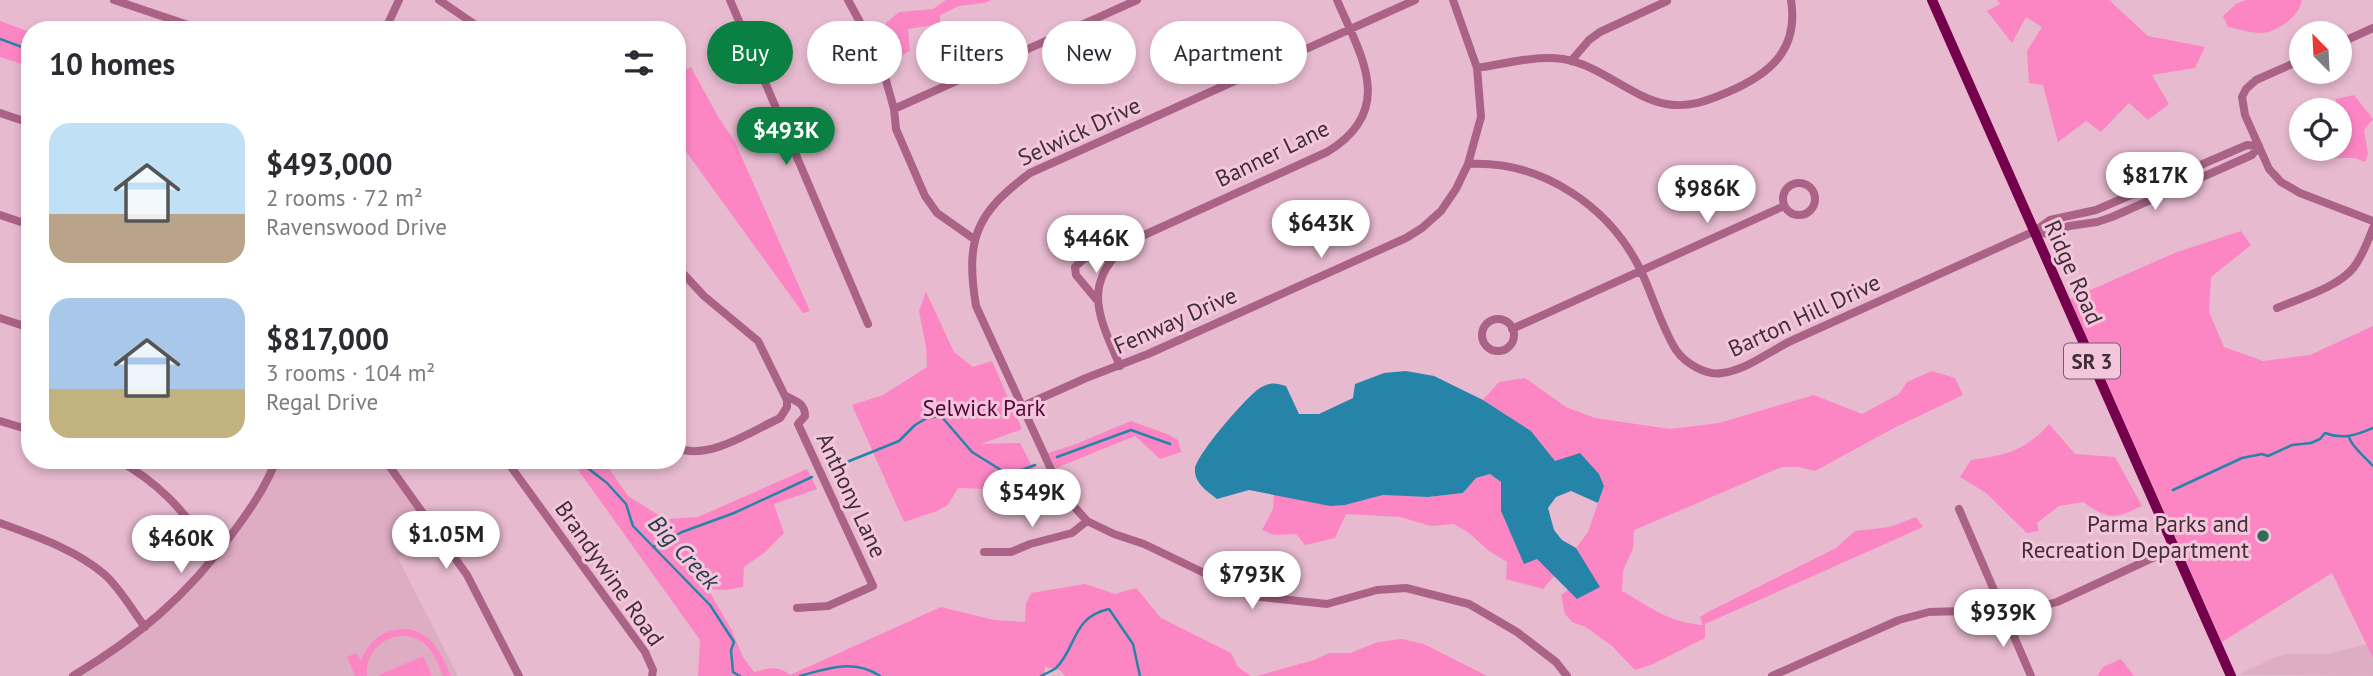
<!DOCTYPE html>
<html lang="en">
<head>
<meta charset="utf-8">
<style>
	:root { --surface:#fff; --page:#f2f2f3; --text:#2b2b33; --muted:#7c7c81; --accent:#0b8043 }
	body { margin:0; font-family:"PT Sans",sans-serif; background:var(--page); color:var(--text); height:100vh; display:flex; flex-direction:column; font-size:26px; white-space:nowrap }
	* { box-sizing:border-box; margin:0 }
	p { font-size:23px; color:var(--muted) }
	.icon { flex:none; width:38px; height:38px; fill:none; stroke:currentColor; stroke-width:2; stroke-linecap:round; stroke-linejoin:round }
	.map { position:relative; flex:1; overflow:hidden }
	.side { position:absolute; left:21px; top:21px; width:665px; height:448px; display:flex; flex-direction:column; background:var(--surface); border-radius:28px; box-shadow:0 4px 10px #0003 }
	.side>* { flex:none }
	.top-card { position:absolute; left:707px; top:21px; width:665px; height:63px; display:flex; gap:14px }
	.needle { width:46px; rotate:336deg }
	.tools { position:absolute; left:2289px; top:21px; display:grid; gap:14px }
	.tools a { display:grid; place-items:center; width:63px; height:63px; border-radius:50%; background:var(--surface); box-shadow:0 4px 10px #0003; font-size:35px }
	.price { position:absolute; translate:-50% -60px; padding:0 16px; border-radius:24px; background:#fff; color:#222; font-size:23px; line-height:46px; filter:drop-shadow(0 2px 4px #0008) }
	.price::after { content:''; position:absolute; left:50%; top:42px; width:21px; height:16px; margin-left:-10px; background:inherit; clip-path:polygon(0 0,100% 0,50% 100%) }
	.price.on { background:var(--accent); color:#fff }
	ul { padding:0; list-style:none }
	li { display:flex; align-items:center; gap:21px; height:175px; padding:0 28px }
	li span { display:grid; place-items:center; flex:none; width:196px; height:140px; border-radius:21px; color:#555 }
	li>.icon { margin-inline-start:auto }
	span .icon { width:84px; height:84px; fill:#fffc; stroke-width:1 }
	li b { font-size:30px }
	h2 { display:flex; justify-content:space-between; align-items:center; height:84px; padding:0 28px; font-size:30px }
	.pill { padding:0 24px; border-radius:32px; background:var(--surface); box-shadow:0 4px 10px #0003; font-size:24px; line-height:63px }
	.pill.on { background:var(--accent); color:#fff }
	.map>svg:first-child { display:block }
</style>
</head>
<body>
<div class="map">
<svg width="2373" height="676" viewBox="0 0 2373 676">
	<rect width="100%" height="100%" fill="#e7bacf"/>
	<!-- built -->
	<path fill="#deacc3" d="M276 460H385L436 531 398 558 458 676H73L113 652 217 555Z
		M2367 644 2373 658V676L2238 675 2275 657 2288 654H2328Z"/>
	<!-- green -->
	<path fill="#fc86c4" d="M946 0H991L984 3 959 6 940 15V24L908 29 910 51 893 60 884 38 886 23 899 12 933 9Z
		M1997 0H2109L2148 36 2205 47 2195 68 2152 75 2169 104 2148 120 2129 103 2101 132 2086 121 2058 142 2043 85 2029 83 2027 51 2042 27 2026 17 2012 43 1987 11 2000 4Z
		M2246 0H2302C2300 16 2277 32 2261 33 2251 33 2238 29 2228 27L2223 16 2236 4Z
		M0 21 30 32V67L0 57Z
		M691 67 717 115 735 142 810 311 803 313 677 139V74Z
		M2354 95 2373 119 2364 130 2368 154 2365 162 2355 158H2327L2322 149H2340V110H2336V99Z
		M2241 231 2251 245 2211 277 2209 312 2224 347 2263 361 2310 355 2373 326V658L2332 573 2222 642 2070 299 2177 252Z
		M926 292 954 352 973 367 992 361 1022 429 981 444 1020 443 1037 476 1025 490 958 488 948 505 937 511 904 522 852 405 883 395 927 367 926 347 919 311Z
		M1932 371 1955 378 1963 395 1892 429 1815 471 1798 467H1782L1634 530 1633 548 1623 571 1622 591C1654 609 1665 621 1703 625L1700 617 1710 611 1836 548 1855 531 1890 527 1916 517 1923 527 1705 624V638L1653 664 1635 670 1612 646 1586 627 1572 622 1565 614 1561 595 1569 589 1577 598 1599 587 1576 548 1588 532 1604 486 1599 474 1555 461 1531 431 1483 400 1499 382 1525 378 1566 407 1595 418 1670 429 1719 423 1814 395 1862 414 1899 394 1907 382Z
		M1131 421 1167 434 1178 440 1181 452 1160 459 1135 436 1056 468 1048 453 1076 444Z
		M2049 424 2075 454 2115 457 2142 506C2115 519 2109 520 2083 502L2059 506 2037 523 2039 531 2027 533 1986 493 1960 477 1971 460C2006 455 2025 451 2049 424Z
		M571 460H603L628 496 665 519 698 517 807 469 817 489 774 504 784 533 764 553 744 567 743 587 726 590 708 589 731 629 743 657 754 672C769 668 778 665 790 675L941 607 994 620 1025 622 1026 604 1031 593 1085 584 1115 594 1136 588 1161 618 1231 653 1238 667 1251 676H1065L1060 670 1045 667 1044 676H698L700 640Z
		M1490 474 1501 482V511L1524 563 1537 559 1555 575 1543 589 1506 579 1507 562 1489 551 1469 533 1454 524 1431 526 1400 517 1346 514 1335 538 1305 545 1296 534 1274 535 1262 530 1273 509 1274 494 1345 505 1383 495 1428 497 1463 493 1476 478Z
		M409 629C434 635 441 654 451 676H443C438 665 434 651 424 643 398 624 364 646 367 676H355L347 657 356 653 361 661C370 639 384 628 409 629Z
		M1402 639 1424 644 1487 676H1257L1314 660 1329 653H1350L1378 642Z
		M423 656 432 676H377Z
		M2121 659 2134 676H2097L2103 667Z"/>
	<!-- water -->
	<path fill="#2784a9" d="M1406 371 1434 376 1483 400 1531 431 1555 461 1580 453 1599 474 1604 486 1598 503 1571 491 1556 497 1548 508 1554 530 1562 540 1576 548 1600 587 1577 599 1537 559 1524 564 1501 511V482L1490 474 1476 478 1463 493 1428 497 1383 495 1345 505 1330 506 1249 490 1217 499C1207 491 1194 483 1195 469 1196 455 1247 396 1260 388 1269 382 1276 383 1286 386L1299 414H1319L1353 398 1355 384 1384 373Z"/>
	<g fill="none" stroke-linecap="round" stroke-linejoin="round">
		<!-- stream -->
		<path stroke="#2784a9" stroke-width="2.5" d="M0 39 30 50
			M2349 437C2351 446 2366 458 2373 466
			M1057 457 1131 430 1170 444
			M582 460 585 466 607 483 626 504 633 526 710 605 734 642 731 650 733 672 740 676
			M832 468 899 441 915 425 927 418 941 416 972 452 1009 475 1035 465
			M2173 490 2242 458 2262 454 2268 456 2292 445 2311 443 2320 439 2325 433C2342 440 2357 435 2373 428
			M653 547 682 532 734 513 812 477
			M800 676C828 668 854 659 880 676
			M1041 676C1045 674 1052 671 1056 668 1077 647 1072 617 1109 609L1133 644 1140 676"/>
		<!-- minor -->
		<path stroke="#aa6387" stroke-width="8" d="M114 0 203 30
			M439 0 483 30
			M730 0 868 324
			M848 0 880 59 894 109 896 129 925 196 937 213 974 239
			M1415 0 1030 173C976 213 965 239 976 306L1062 493 1087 521 1114 534 1144 544 1252 596 1327 604 1377 590 1406 588 1469 604 1517 632 1556 662 1567 676
			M385 30 399 0
			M2340 43 2373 28
			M2301 60 2256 80 2246 89 2242 97 2245 115 2269 169 2281 182 2300 193 2373 221
			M1571 61 1589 40 1600 32 1667 1
			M1477 68C1505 64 1535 55 1563 59 1601 65 1630 97 1666 104 1689 108 1707 101 1728 92 1770 74 1799 50 1791 0
			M894 109 1137 0
			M0 113 30 123
			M1468 164C1542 160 1611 207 1642 273 1653 297 1662 328 1676 350 1685 363 1706 376 1722 373 1747 370 1771 350 1793 340 1874 303 1955 267 2035 231L2050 220 2096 210 2247 145 2259 146
			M1783 199a16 16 0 1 1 32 0a16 16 0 1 1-32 0Z
			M0 215 30 225
			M2035 231 2048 234 2069 226 2097 222 2112 217 2252 155 2259 146
			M677 267 704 296 758 341 787 400V407L780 418
			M1096 299 1076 275 1075 267 1085 258H1111
			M2277 308C2300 298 2339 287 2354 267 2363 255 2368 241 2373 228
			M0 318 30 328
			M1482 335a16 16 0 1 1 32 0a16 16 0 1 1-32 0Z
			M1512 329 1784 206
			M1120 366C1098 315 1080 282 1131 241L1327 152C1397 110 1361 56 1337 0
			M786 396C796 401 805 403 805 416L798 424 873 586 828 606 797 608
			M1021 407 1086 378 1148 354 1406 238 1422 228 1441 211 1456 189 1468 164 1481 117 1477 68 1453 0
			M0 421 30 430
			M677 448C708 461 752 431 780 418
			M117 460C163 484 186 516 217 555
			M385 460 467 575 519 676
			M506 460 645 652 653 670 652 676
			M1959 509 2031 676
			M0 523C35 536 75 549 104 574 120 588 132 610 145 627
			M984 552H1011L1030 544 1072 533 1087 521
			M73 676C138 637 187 596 232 534 249 511 266 487 276 460
			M1772 676 1899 620 1929 612 2032 609 2057 602 2174 548"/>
		<!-- major -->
		<path stroke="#75014d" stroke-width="10" d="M1932 0 2231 676"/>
	</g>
	<!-- markers -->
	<circle fill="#2f6c58" stroke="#f4c6dc" stroke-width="2.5" cx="2263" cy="536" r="7"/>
	<g text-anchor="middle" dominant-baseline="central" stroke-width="6" stroke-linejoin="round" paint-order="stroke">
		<!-- shield labels -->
		<rect fill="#f4c6dc" stroke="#765c68" stroke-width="2" x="2064" y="343.5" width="56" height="35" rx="5"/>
		<g font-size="21" font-weight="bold" fill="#402f37">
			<text x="2092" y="361">SR 3</text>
		</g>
		<!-- street labels -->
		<g font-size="23" fill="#402f37" stroke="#f4c6dc">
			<text transform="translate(1079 131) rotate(-25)">Selwick Drive</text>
			<text transform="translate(1272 153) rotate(-26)">Banner Lane</text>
			<text transform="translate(2074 272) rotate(66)">Ridge Road</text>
			<text transform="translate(1804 315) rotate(-25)">Barton Hill Drive</text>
			<text transform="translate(1175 320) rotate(-24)">Fenway Drive</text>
			<text transform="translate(852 495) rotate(65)">Anthony Lane</text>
			<text transform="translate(610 573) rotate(55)">Brandywine Road</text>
		</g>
		<!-- park labels -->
		<g font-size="23" fill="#540637" stroke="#f4c6dc">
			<text x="984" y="407">Selwick Park</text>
		</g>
		<!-- poi labels -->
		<g font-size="23" fill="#402f37" stroke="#f4c6dc" text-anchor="end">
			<text x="2249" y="523">Parma Parks and<tspan x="2249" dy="26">Recreation Department</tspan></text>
		</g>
		<!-- water labels -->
		<g font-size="24" font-style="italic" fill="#243f4b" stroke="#f4c6dc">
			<text transform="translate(684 552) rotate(47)">Big Creek</text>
		</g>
	</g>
</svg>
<div class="tools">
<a><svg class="needle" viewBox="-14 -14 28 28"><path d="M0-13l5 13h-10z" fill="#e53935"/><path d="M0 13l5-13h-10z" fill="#7c7c81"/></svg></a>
<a><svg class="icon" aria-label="locate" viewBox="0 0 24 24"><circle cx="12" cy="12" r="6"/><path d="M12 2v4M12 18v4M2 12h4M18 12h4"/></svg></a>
</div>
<b class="price on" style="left:786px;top:167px">$493K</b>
<b class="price" style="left:2155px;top:212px">$817K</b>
<b class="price" style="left:1707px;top:225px">$986K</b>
<b class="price" style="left:1321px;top:260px">$643K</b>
<b class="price" style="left:1096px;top:275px">$446K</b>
<b class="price" style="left:1032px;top:529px">$549K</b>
<b class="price" style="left:446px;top:571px">$1.05M</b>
<b class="price" style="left:181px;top:575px">$460K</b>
<b class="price" style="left:1252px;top:611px">$793K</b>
<b class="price" style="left:2003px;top:649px">$939K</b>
<div class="top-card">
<a class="pill on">Buy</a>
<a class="pill">Rent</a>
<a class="pill">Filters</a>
<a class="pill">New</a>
<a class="pill">Apartment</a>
</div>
<section class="side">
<h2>10 homes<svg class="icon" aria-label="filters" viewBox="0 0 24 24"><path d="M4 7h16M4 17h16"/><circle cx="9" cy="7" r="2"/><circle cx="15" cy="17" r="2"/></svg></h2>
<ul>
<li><span style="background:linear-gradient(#bfe0f5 65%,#b9a48a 0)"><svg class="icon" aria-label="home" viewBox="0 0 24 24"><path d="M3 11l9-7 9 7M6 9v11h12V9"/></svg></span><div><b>$493,000</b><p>2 rooms · 72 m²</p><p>Ravenswood Drive</p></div></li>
<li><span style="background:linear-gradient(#a9c7e8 65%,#c2b280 0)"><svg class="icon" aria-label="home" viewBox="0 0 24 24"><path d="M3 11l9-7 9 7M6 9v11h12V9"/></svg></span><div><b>$817,000</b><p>3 rooms · 104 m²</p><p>Regal Drive</p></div></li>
</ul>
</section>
</div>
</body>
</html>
